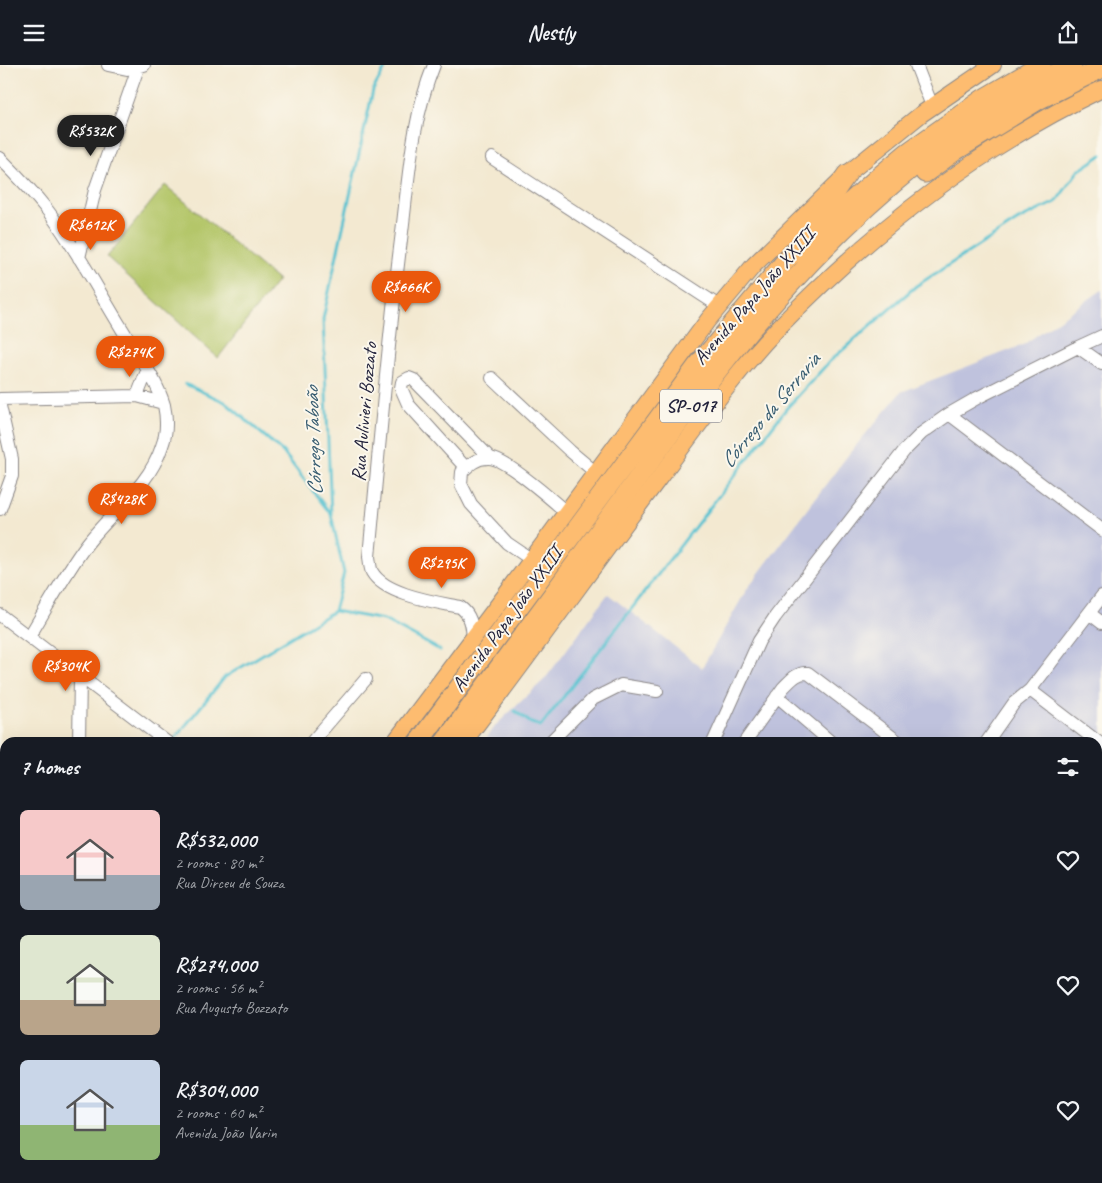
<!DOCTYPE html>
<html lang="en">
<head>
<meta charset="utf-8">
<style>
	:root { --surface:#171b24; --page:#242831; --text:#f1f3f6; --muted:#9ea1a6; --accent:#ea580c }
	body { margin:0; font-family:Caveat,sans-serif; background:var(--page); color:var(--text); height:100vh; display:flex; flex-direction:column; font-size:19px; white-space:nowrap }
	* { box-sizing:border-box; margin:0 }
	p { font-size:16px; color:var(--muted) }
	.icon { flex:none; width:28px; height:28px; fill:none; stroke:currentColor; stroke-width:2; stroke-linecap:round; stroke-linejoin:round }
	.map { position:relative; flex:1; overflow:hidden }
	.drawer { position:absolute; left:0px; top:672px; width:1102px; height:446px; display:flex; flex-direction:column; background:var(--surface); border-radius:15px 15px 0 0; box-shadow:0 5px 20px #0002 }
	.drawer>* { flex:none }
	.price { position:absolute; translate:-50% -42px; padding:0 11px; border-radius:18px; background:var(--accent); color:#fff; font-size:16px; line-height:32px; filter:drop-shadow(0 1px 2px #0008) }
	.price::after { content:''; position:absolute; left:50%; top:30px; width:15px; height:11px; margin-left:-8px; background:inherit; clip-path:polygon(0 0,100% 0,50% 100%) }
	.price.active { background:#222; color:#fff }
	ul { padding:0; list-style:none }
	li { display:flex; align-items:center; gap:15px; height:125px; padding:0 20px }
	li span { display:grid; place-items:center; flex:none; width:140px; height:100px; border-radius:8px; color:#555 }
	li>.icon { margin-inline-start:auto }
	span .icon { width:60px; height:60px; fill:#fffc; stroke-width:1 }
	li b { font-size:21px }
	h2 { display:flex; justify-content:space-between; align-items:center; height:60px; padding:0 20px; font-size:21px }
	header { display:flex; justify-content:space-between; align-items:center; height:65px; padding:0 20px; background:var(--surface); font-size:22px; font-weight:600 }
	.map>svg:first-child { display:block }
</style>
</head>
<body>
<header><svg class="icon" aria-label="menu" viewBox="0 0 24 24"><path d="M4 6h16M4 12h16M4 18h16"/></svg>Nestly<svg class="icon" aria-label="share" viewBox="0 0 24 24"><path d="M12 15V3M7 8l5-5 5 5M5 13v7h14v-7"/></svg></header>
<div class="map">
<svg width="1102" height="1118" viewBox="0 0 1102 1118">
	<rect width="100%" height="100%" fill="#fbf7ec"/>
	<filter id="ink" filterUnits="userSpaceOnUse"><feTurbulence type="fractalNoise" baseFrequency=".02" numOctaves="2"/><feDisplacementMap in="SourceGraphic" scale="10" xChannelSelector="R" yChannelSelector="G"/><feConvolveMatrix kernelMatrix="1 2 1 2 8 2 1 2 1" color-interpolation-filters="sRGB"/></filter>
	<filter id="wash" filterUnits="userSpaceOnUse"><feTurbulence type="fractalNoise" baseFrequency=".0096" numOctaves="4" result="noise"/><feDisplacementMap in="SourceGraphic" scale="20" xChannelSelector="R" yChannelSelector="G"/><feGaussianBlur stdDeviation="1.12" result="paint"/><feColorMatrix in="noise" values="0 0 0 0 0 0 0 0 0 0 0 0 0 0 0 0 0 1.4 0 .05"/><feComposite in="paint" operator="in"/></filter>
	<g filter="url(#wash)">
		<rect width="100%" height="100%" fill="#f3e9d1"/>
		<!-- industrial -->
		<path fill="#bfc2dd" d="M1102 225V1118H882L876 1114H1098V678H483L497 659 545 614 608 529 702 603 747 524 848 390 901 327 1023 280Z"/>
		<!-- green -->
		<path fill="#b4c669" stroke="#6b7452" d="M165 120 278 215 218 293 107 192Z"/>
		<!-- forest -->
		<path fill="#8fab5d" stroke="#58664c" d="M290 1114H389L394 1118H230Z
			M503 1114H876L882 1118H504Z"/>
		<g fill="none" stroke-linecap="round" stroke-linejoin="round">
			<!-- stream -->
			<path stroke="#55c1d0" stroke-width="3" d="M185 319 225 337 283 387 330 448
				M334 546 384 555 440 585
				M515 646 531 658 541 661 786 344 830 296 916 221 1020 154 1056 137 1078 106 1102 90
				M172 677 225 612 334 546 344 508 331 449 323 254 373 25 387 0
				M0 960 5 961"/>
		</g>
	</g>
	<g filter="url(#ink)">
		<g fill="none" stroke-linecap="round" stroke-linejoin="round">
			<defs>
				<path id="minor" d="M108 0 127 4 144 0
					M434 0C412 54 409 110 402 167 388 275 379 384 369 492 370 497 370 503 372 507 385 530 436 537 460 542 471 550 472 560 473 573
					M916 0 932 41
					M0 93C17 110 33 127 48 146 76 183 98 225 122 264 137 289 156 313 164 340 167 354 167 368 162 381 149 422 112 446 87 479 65 508 48 541 29 572
					M492 93 719 241
					M79 193 95 125 139 0
					M1078 282 1102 299
					M492 313 570 386 595 407
					M137 331 147 306
					M0 334 137 331 163 338
					M0 341 12 394V411L0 444
					M949 349 1102 465
					M466 403 408 339 401 323 402 317 409 313 414 315 489 392
					M532 495 507 478 471 439 461 419 462 407C469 400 476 393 488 393 504 392 552 435 566 447
					M1089 548 1102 558
					M0 550 168 678
					M1030 625 1102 680
					M777 631 832 678
					M79 678 80 611
					M311 678 366 614
					M549 678 593 634 621 620 657 626
					M713 678 759 576 775 552 904 386 922 368 949 349 977 333 1078 282 1102 271
					M744 678 783 623C791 615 797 607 808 608L900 678
					M986 678 1014 638 1030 625 1102 531
					M0 862 5 858
					M1098 877 1102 881
					M1098 996 1102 1000
					M1098 1072 1102 1076
					M1005 1114 1011 1118"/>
				<path id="major" d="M394 678 507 528 708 255 754 200 847 109 920 50 993 0
					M463 678C529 591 592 503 657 416 696 364 733 310 778 263 872 166 980 82 1102 24
					M70 1118 74 1114
					M143 1118 146 1114"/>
				<path id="highway" d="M925 108 955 86 1040 34 1102 3
					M807 166 847 109
					M418 678 698 300 787 194 876 114 907 88 983 34 1041 0
					M444 678 701 327C763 245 838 162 919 97 949 73 983 52 1016 32 1034 21 1053 9 1072 0
					M93 1118 96 1114
					M119 1118 122 1114"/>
			</defs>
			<!-- minor casing -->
			<use href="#minor" stroke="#8a8686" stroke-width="14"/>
			<!-- major casing -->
			<use href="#major" stroke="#8a8686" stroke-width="18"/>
			<!-- highway casing -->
			<use href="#highway" stroke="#8a8686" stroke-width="21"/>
			<!-- minor -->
			<use href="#minor" stroke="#fff" stroke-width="12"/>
			<!-- major -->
			<use href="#major" stroke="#fdbc6f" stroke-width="16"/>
			<!-- highway -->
			<use href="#highway" stroke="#fdbc6f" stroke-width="19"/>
		</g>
	</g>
	<g text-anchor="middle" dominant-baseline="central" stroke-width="4" stroke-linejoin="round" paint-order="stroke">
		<!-- shield labels -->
		<rect fill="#fbf7ec" stroke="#636270" stroke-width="1" x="660" y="324.5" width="62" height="33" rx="4"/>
		<g font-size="19" font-weight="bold" fill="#22223b">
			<text x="691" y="341">SP-017</text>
		</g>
		<!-- street labels -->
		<g font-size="20" fill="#22223b" stroke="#fbf7ec">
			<text transform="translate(754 231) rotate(-49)">Avenida Papa João XXIII</text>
			<text transform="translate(364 347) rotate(-85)">Rua Aulivieri Bozzato</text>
			<text transform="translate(507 554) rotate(-54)">Avenida Papa João XXIII</text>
		</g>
		<!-- water labels -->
		<g font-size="21" font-style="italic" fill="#345a6f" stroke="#fbf7ec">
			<text transform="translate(770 345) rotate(-50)">Córrego da Serraria</text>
			<text transform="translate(313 376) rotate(-92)">Córrego Taboão</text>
		</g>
	</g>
</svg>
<b class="price active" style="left:91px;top:92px">R$532K</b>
<b class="price" style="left:91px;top:186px">R$612K</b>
<b class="price" style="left:406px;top:248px">R$666K</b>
<b class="price" style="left:130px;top:313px">R$274K</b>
<b class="price" style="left:122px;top:460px">R$428K</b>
<b class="price" style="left:442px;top:524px">R$295K</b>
<b class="price" style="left:66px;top:627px">R$304K</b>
<section class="drawer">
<h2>7 homes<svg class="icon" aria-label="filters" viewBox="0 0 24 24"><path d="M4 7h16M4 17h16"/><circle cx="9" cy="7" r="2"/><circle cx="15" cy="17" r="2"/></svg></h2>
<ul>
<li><span style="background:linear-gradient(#f6c9c9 65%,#9aa5b1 0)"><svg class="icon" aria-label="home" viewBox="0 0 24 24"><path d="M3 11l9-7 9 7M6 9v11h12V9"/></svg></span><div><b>R$532,000</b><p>2 rooms · 80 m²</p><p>Rua Dirceu de Souza</p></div><svg class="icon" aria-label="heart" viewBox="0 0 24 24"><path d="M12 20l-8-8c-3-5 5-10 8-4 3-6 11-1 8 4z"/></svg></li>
<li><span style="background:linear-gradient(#dfe7d0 65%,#b9a48a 0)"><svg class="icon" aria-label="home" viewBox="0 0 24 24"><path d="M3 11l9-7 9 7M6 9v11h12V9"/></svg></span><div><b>R$274,000</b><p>2 rooms · 56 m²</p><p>Rua Augusto Bozzato</p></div><svg class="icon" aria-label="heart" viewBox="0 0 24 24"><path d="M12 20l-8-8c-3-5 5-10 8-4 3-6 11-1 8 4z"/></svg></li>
<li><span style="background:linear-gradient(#c9d6e8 65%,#8fb573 0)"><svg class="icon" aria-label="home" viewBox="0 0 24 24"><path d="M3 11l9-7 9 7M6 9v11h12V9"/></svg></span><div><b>R$304,000</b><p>2 rooms · 60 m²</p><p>Avenida João Varin</p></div><svg class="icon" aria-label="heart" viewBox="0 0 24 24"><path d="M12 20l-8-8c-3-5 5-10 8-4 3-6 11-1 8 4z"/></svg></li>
</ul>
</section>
</div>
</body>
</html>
